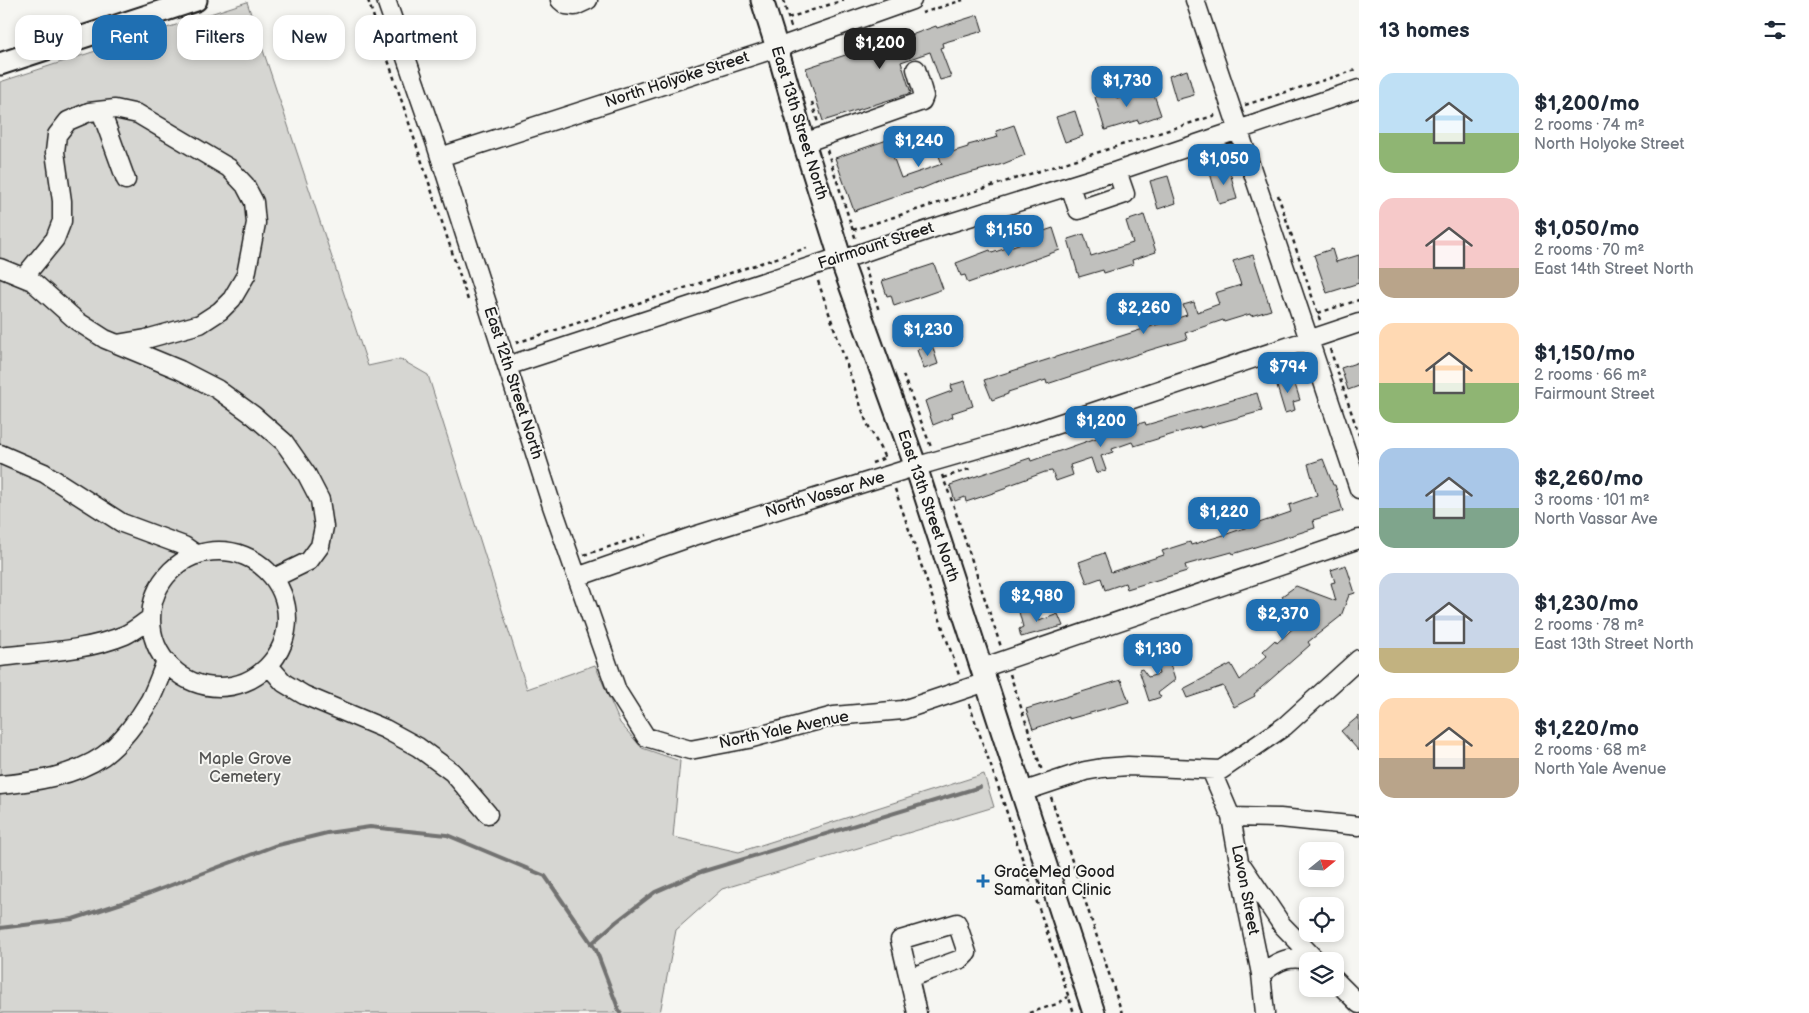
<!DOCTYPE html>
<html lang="en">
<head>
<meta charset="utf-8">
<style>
	:root { --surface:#fff; --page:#f2f2f3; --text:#1f2937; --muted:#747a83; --accent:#1f6fb2 }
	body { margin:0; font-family:"Balsamiq Sans",sans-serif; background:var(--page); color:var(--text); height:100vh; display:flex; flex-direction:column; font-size:19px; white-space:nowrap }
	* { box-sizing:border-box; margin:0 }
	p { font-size:16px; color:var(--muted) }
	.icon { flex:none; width:28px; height:28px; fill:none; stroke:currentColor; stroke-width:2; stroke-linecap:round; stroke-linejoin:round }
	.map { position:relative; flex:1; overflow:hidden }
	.sheet { display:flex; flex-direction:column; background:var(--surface); width:450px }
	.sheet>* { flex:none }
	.banner { position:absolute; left:15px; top:15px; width:475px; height:45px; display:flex; gap:10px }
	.needle { width:32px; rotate:72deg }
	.fabs { position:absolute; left:1299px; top:842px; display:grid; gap:10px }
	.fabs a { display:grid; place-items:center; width:45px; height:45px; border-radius:10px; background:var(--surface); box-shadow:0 2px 8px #0003; font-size:25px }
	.price { position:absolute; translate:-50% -42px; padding:0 11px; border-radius:10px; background:var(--accent); color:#fff; font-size:16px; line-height:32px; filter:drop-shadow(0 1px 2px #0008) }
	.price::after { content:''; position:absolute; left:50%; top:30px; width:15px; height:11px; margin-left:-8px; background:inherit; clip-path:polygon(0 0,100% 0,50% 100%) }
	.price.active { background:#222; color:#fff }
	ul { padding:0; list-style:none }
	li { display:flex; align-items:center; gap:15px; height:125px; padding:0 20px }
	li span { display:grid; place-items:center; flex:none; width:140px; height:100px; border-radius:15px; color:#555 }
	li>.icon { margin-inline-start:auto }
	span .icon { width:60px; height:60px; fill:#fffc; stroke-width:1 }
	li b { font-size:21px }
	h2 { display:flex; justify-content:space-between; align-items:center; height:60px; padding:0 20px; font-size:21px }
	.tag { padding:0 18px; border-radius:15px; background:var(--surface); box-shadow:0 2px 8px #0003; font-size:18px; line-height:45px }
	.tag.active { background:var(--accent); color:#fff }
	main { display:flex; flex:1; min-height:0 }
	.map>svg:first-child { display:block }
</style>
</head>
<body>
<main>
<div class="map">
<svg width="1359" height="1013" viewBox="0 0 1359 1013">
	<rect width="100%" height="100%" fill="#f6f6f2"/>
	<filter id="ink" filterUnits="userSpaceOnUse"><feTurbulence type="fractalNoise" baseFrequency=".02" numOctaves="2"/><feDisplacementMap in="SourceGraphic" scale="10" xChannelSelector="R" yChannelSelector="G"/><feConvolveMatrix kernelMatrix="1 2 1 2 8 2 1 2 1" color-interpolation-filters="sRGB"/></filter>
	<g filter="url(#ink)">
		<!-- green -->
		<path fill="#d6d6d2" stroke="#797977" d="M247 2 368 366 400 359 428 375 527 689 595 665 620 723 642 748 680 761 673 837 739 852 984 774 994 807 722 889 676 930 660 1013H0V82Z"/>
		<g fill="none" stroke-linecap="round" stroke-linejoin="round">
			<!-- stream -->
			<path stroke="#727271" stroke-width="4" d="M0 928 73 919 137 898 274 846 327 833 370 827 447 835 545 876 596 950 620 1013
				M591 944 616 922 655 892 701 872 980 787"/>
		</g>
		<!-- building -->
		<path fill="#c0c0bd" stroke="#1c1c1c" d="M978 15 983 31 942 43 943 47 940 48 951 77 940 80 930 52 901 62 911 93 823 121 806 68 894 39 895 41 936 26 937 28Z
			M1187 70 1194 95 1176 100 1169 76Z
			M1151 86 1161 115 1139 123 1138 120 1105 130 1095 97 1114 91 1117 99Z
			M1075 111 1083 136 1065 142 1056 117Z
			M1014 125 1025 155 1003 164 940 181 921 189 920 188 854 211 835 158 887 140 901 178 942 164 939 156 968 147V145L998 137 996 131Z
			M1229 168 1237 199 1219 204 1210 173Z
			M1168 176 1176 203 1158 209 1150 181Z
			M1144 215 1156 252 1132 260 1133 264 1104 273 1103 270 1079 277 1068 239 1084 234 1091 256 1133 243 1126 221Z
			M1053 228 1060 250 968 283 965 275 961 276 956 263 990 250 992 253 1033 239 1032 235Z
			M1332 249 1336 262 1359 255V283L1327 293 1314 255Z
			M1253 255 1271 310 1251 316 1250 314 1224 322 1223 320 1185 333 1187 339 1150 350 1047 384 1046 380 1008 392V394L992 400 984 380 1187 315 1183 305 1194 302 1197 312 1219 304 1215 293 1241 285 1233 261Z
			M934 264 943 289 894 306 891 295 887 296 882 281Z
			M932 345 938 364 924 369 917 350Z
			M1359 362V386L1348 390 1341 368Z
			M1293 378 1300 400 1293 402 1295 410 1285 413 1276 383Z
			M965 381 973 406 952 413 953 417 933 425 925 401 952 391 951 385Z
			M1257 393 1262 411 1200 428V426L1134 446 1132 442 1112 449 1113 452 1101 456 1106 470 1096 473 1091 458 1070 465 1073 475 1056 481 1052 471 1045 472 1007 486V488L993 493 966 502 965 497 955 501 950 485 1030 458 1031 461 1122 429 1145 422 1146 425Z
			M1323 459 1333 485H1335L1343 511 1313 520 1315 528 1233 554 1232 552 1185 565 1187 571 1127 589 1125 583 1105 590 1101 578 1087 583 1079 562 1104 553 1111 572 1164 555 1162 551 1190 542 1191 545 1227 534 1291 512 1289 505 1317 495 1308 464Z
			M1346 565 1355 593 1349 595 1341 616 1308 642 1310 645 1254 694 1255 696 1234 707 1223 686 1187 698 1183 689 1231 664 1240 680 1267 656 1263 651 1275 640 1277 643 1301 621 1282 596 1296 586 1336 601 1331 583 1335 582 1331 570Z
			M1035 607 1039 621 1058 614 1063 626 1021 637 1019 629 1023 627 1019 612Z
			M1165 648 1175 680 1158 693 1161 697 1149 701 1139 670 1142 669 1148 677 1159 674 1152 652Z
			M1121 680 1129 702 1069 719V717L1033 729 1026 709Z
			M1359 716V751L1341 731Z"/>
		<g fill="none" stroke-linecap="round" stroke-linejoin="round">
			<defs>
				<path id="minor" d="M386 0 435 141 552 506 617 691 646 737 690 750 748 739 834 716 903 710 986 682
					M560 0 566 5 575 6 588 0
					M1195 0 1359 489
					M101 111 126 180
					M804 143 922 101 924 96 916 69
					M440 157 777 48 912 0
					M1070 186 1078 210 1125 194 1117 171
					M0 268 32 281 77 321 105 339 180 370 217 389 253 415 284 442 307 475 320 500 324 527 320 546 309 561 274 578
					M24 277 55 239 62 221V201L55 152 57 135 68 121 89 112 115 109 138 114 229 168 245 185 254 202 256 223 246 275 232 299 220 311 200 324 146 339 117 344
					M507 366 840 257H850L934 228 1117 171 1359 89
					M0 454 44 473 122 523 184 546 197 555
					M151 619a68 68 0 1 1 136 0a68 68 0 1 1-136 0Z
					M577 577 694 536 911 468 1022 436 1359 323
					M0 657C41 652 87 651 125 635 134 631 143 623 151 618
					M269 666 284 683 304 695 385 729 418 747 452 772 488 814
					M982 668 1359 539
					M1211 770 1231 817 1247 906 1261 974 1265 1013
					M0 785C34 782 74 776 103 756 120 744 139 719 150 700 156 688 161 674 166 661
					M1022 792 1085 771 1102 768 1128 766 1221 770 1285 726 1359 659
					M1231 817 1280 818 1359 826
					M1243 867 1282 925 1317 961
					M1261 974C1280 959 1290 955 1313 961
					M909 978 961 959 967 953 957 923 900 940 917 1013
					M1335 980 1359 1004"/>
				<path id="major" d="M762 0 777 48 804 143 840 257 916 467 1094 1013
					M0 64 196 0"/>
			</defs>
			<!-- minor casing -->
			<use href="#minor" stroke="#1c1c1c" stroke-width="21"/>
			<!-- major casing -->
			<use href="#major" stroke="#1c1c1c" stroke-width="25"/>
			<!-- path -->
			<path stroke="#1c1c1c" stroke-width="2.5" stroke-dasharray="4 4" stroke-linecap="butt" d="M368 0 468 300
				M783 0 791 27
				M922 13 963 0
				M788 18 844 0
				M812 102 818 123
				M1245 105 1359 69
				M827 150 856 240
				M1278 195 1320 320
				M853 230 1219 114
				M865 267 879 311
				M818 281 866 421 886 460
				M1318 313 1359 300
				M516 343 807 248
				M1330 349 1359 435
				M903 375 931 447
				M872 463 885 458
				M942 475 952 501 1001 647
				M943 478 972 468
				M895 489 959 675
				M584 555 646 535
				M1010 674 1042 771
				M969 704 1000 792 1074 1013
				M1051 797 1122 1013
				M1029 1013 1057 1004 1068 997"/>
			<!-- minor -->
			<use href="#minor" stroke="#f6f6f2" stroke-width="18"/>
			<!-- major -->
			<use href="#major" stroke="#f6f6f2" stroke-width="21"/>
		</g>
	</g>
	<!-- markers -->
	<path fill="#1f6fb2" stroke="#f6f6f2" stroke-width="2" d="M980.5 873.5h5v5h5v5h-5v5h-5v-5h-5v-5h5z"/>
	<g text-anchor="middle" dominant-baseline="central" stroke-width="4" stroke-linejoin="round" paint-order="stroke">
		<!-- street labels -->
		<g font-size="16" fill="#1c1c1c" stroke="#f6f6f2">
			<text transform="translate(677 80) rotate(-18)">North Holyoke Street</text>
			<text transform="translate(799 123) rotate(73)">East 13th Street North</text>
			<text transform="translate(876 246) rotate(-18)">Fairmount Street</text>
			<text transform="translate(513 383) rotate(72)">East 12th Street North</text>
			<text transform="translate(825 495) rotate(-17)">North Vassar Ave</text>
			<text transform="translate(928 506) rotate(71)">East 13th Street North</text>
			<text transform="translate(784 730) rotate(-12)">North Yale Avenue</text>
			<text transform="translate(1245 890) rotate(79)">Lavon Street</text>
		</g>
		<!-- park labels -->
		<g font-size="16" fill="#545453" stroke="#f6f6f2">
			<text x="245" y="759">Maple Grove<tspan x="245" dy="18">Cemetery</tspan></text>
		</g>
		<!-- poi labels -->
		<g font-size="16" fill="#1c1c1c" stroke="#f6f6f2" text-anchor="start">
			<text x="994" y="872">GraceMed Good<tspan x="994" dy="18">Samaritan Clinic</tspan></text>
		</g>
	</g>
</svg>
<div class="fabs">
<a><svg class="needle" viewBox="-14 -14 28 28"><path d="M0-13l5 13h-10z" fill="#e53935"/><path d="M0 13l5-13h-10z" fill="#747a83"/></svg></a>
<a><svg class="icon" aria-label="locate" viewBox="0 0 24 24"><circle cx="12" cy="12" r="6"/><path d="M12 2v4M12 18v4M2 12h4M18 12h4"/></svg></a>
<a><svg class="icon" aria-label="layers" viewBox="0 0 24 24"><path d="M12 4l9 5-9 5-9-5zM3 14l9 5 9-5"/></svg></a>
</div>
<b class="price active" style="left:880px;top:70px">$1,200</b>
<b class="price" style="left:1127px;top:108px">$1,730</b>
<b class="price" style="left:919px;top:168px">$1,240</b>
<b class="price" style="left:1224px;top:186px">$1,050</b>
<b class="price" style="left:1009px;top:257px">$1,150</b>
<b class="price" style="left:1144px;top:335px">$2,260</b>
<b class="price" style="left:928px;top:357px">$1,230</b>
<b class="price" style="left:1288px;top:394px">$794</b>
<b class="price" style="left:1101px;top:448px">$1,200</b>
<b class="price" style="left:1224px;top:539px">$1,220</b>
<b class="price" style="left:1037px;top:623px">$2,980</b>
<b class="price" style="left:1283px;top:641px">$2,370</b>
<b class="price" style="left:1158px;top:676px">$1,130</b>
<div class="banner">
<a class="tag">Buy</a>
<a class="tag active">Rent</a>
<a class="tag">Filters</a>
<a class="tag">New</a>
<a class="tag">Apartment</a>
</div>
</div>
<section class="sheet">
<h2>13 homes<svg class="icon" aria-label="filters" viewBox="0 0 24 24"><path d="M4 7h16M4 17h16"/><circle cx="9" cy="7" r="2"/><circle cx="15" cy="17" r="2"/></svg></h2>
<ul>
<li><span style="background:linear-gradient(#bfe0f5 60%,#8fb573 0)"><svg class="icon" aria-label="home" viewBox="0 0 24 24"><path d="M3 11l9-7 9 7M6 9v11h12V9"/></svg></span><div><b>$1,200/mo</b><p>2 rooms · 74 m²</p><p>North Holyoke Street</p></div></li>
<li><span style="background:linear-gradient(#f6c9c9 70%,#b9a48a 0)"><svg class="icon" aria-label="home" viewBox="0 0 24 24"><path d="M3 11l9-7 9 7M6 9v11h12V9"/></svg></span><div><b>$1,050/mo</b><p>2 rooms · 70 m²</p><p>East 14th Street North</p></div></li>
<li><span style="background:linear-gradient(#ffd9b3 60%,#8fb573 0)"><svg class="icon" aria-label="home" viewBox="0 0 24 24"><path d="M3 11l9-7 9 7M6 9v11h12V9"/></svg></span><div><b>$1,150/mo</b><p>2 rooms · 66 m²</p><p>Fairmount Street</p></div></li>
<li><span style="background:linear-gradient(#a9c7e8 60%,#7fa58c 0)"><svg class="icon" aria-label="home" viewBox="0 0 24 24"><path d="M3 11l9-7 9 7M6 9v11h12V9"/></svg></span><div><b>$2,260/mo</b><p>3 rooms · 101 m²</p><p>North Vassar Ave</p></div></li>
<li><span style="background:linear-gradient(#c9d6e8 75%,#c2b280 0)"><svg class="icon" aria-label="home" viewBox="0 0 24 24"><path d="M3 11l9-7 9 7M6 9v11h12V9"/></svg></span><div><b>$1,230/mo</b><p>2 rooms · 78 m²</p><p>East 13th Street North</p></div></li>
<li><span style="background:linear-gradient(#ffd9b3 60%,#b9a48a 0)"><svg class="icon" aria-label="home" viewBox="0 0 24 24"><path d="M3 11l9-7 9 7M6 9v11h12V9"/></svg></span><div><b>$1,220/mo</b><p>2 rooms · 68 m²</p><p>North Yale Avenue</p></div></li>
</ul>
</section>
</main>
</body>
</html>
